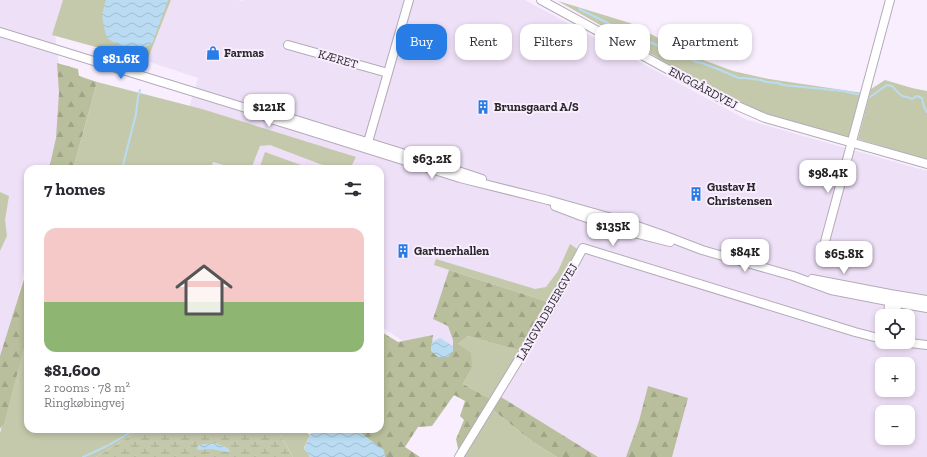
<!DOCTYPE html>
<html lang="en">
<head>
<meta charset="utf-8">
<style>
	:root { --surface:#fff; --page:#f2f2f3; --text:#2b2b33; --muted:#7c7c81; --line:#e1e1e2; --accent:#287ce6 }
	body { margin:0; font-family:"Zilla Slab",serif; background:var(--page); color:var(--text); height:100vh; display:flex; flex-direction:column; font-size:15px; white-space:nowrap }
	* { box-sizing:border-box; margin:0 }
	p { font-size:13px; color:var(--muted) }
	.icon { flex:none; width:22px; height:22px; fill:none; stroke:currentColor; stroke-width:2; stroke-linecap:round; stroke-linejoin:round }
	.map { position:relative; flex:1; overflow:hidden }
	.details { position:absolute; left:24px; top:165px; width:360px; height:268px; display:flex; flex-direction:column; background:var(--surface); border-radius:12px; box-shadow:0 2px 6px #0003 }
	.details>* { flex:none }
	.guide { position:absolute; left:396px; top:24px; width:380px; height:36px; display:flex; gap:8px }
	.buttons { position:absolute; left:875px; top:309px; display:grid; gap:8px }
	.buttons a { display:grid; place-items:center; width:40px; height:40px; border-radius:8px; background:var(--surface); box-shadow:0 2px 6px #0003; font-size:20px }
	.price { position:absolute; translate:-50% -34px; padding:0 9px; border-radius:8px; background:#fff; color:#222; font-size:13px; line-height:26px; filter:drop-shadow(0 1px 2px #0008) }
	.price::after { content:''; position:absolute; left:50%; top:24px; width:12px; height:9px; margin-left:-6px; background:inherit; clip-path:polygon(0 0,100% 0,50% 100%) }
	.price.on { background:var(--accent); color:#fff }
	ul { padding:0; list-style:none }
	li { display:grid; align-content:center; gap:8px; height:212px; padding:0 20px }
	li+li { border-top:1px solid var(--line) }
	li span { display:grid; place-items:center; height:124px; border-radius:12px; color:#555 }
	li>.icon { margin-inline-start:auto }
	span .icon { width:72px; height:72px; fill:#fffc; stroke-width:1 }
	li b { font-size:17px }
	h2 { display:flex; justify-content:space-between; align-items:center; height:48px; padding:0 20px; font-size:17px }
	.chip { padding:0 14px; border-radius:12px; background:var(--surface); box-shadow:0 2px 6px #0003; font-size:14px; line-height:36px }
	.chip.on { background:var(--accent); color:#fff }
	.map>svg:first-child { display:block }
</style>
</head>
<body>
<div class="map">
<svg width="927" height="457" viewBox="0 0 927 457">
	<defs>
		<pattern id="forest-firs" width="22" height="20" patternUnits="userSpaceOnUse"><rect width="22" height="20" fill="#b9bf9c"/><path d="M5 1l3.5 6h-7zM16 11l3.5 6h-7z" fill="#9fa487"/></pattern>
		<pattern id="wetland-marsh" width="20" height="14" patternUnits="userSpaceOnUse"><rect width="20" height="14" fill="#c4c9ac"/><path d="M1 5h8M5 5V1M11 12h8M15 12V8" fill="none" stroke="#a9ad94"/></pattern>
		<pattern id="water-waves" width="16" height="10" patternUnits="userSpaceOnUse"><rect width="16" height="10" fill="#badcf2"/><path d="M0 5q4-4 8 0t8 0" fill="none" stroke="#a0bdd0"/></pattern>
	</defs>
	<rect width="100%" height="100%" fill="#f8eefe"/>
	<!-- built -->
	<path fill="#eee0f7" fill-rule="evenodd" d="M0 0H64L55 34 59 66 62 119 50 169H28V256L0 368Z
		M171 0H238L241 1 244 0H525L747 120 927 171V457H598L501 397 412 347 380 326V169H171L198 78 147 61ZM882 316H908V342H882ZM882 364H908V390H882ZM882 412H908V438H882Z"/>
	<!-- green -->
	<path fill="#c4c9ac" d="M63 0H171L147 61 52 35Z
		M558 1 630 23 664 41 698 58 733 71 769 79 863 93 850 138 768 115 725 96Z
		M885 80 912 88 927 91V160L858 139 871 89Z
		M97 82 202 109 356 157 350 169H333L270 145 260 146 251 169H238L213 162 211 169H73Z
		M265 152 312 169H259Z
		M0 192 9 196 5 220 7 236 0 251Z
		M570 244 580 251 553 299 548 302 434 265 436 259 535 289 546 287 558 271Z
		M28 333V429H141L96 457H0V433Z
		M468 336 521 351 491 399 463 384 472 368 458 344Z
		M493 410 533 442 557 457H462Z
		M277 429H301L310 435 304 448 309 455V457H293Z"/>
	<!-- forest -->
	<path fill="url(#forest-firs)" d="M57 63 78 69 79 76 97 82 73 169H49L56 138 59 93Z
		M449 270 548 302 521 351 468 336 458 344 471 353 472 368 463 384 491 399 459 453 456 439 464 420 460 416 465 401 454 395 432 426 418 427 405 447 420 457H385L383 450 355 429H380V331L398 342 433 335 431 351H453V340L448 326 433 319Z
		M24 279 28 280V333L4 423 0 429V356Z
		M648 386 688 398 672 457H626L639 421Z
		M501 397 598 457H557L533 442 493 410Z"/>
	<!-- wetland -->
	<path fill="url(#wetland-marsh)" d="M141 429H277L293 457H96Z"/>
	<!-- water -->
	<path fill="url(#water-waves)" d="M106 0H168L152 44C147 46 141 49 135 49 125 50 115 43 107 38 103 22 100 16 106 0Z
		M440 338 453 346V351L448 357H438L431 351 432 342Z
		M315 429H355L384 450 385 457H309V455L304 449 310 435Z
		M215 443 228 448 230 451 229 452H227L211 449 199 450 197 449 198 445Z"/>
	<g fill="none" stroke-linecap="round" stroke-linejoin="round">
		<!-- stream -->
		<path stroke="#badcf2" stroke-width="2" d="M579 9 618 28H628L630 35 660 46 662 49 673 51 682 54 696 62 702 63 720 70 739 78H744L761 80 766 82 778 83 783 85 843 91 861 95
			M870 97 887 85 892 86C895 89 898 93 902 96 905 97 908 97 912 99L917 96 922 98 924 107 927 112
			M122 169 136 114 138 97 140 90
			M83 457 107 446 136 429"/>
		<defs>
			<path id="minor" d="M541 0 724 100 765 118 927 164
				M0 32 249 109 274 120 297 127 460 178 548 200 626 222 663 235 702 250 793 276 831 290 898 303 927 308
				M288 45 388 73
				M265 112 283 116 434 163 482 179
				M368 142 409 0
				M555 206C592 221 631 233 670 242
				M823 249 890 0
				M812 279 890 294 927 300
				M888 316V313L890 297
				M895 316 896 313 898 299
				M901 342 927 345
				M459 457 554 302 583 248 855 332 882 339"/>
		</defs>
		<!-- minor casing -->
		<use href="#minor" stroke="#b4abba" stroke-width="10"/>
		<!-- minor -->
		<use href="#minor" stroke="#fff" stroke-width="8"/>
	</g>
	<!-- icons -->
	<defs>
		<symbol id="shop-bare" viewBox="-9 -9 18 18"><path d="M-5-2.5h2.3a2.7 3.5 0 0 1 5.4 0H5L5.5 6h-11ZM-1.5-2.5h3a1.5 2.3 0 0 0-3 0Z" fill="#287ce6" stroke="#f8eefe" stroke-width="2.5" paint-order="stroke"/></symbol>
		<symbol id="building-bare" viewBox="-9 -9 18 18"><path d="M-4-6H4V6H1V3H-1V6H-4ZM-2.5-4.3h1.7v1.8h-1.7ZM.8-4.3h1.7v1.8H.8ZM-2.5-1h1.7V.8h-1.7ZM.8-1h1.7V.8H.8Z" fill="#287ce6" stroke="#f8eefe" stroke-width="2.5" paint-order="stroke"/></symbol>
	</defs>
	<g fill-rule="evenodd">
		<use href="#shop-bare" x="203" y="43" width="20" height="20"/>
		<use href="#building-bare" x="473" y="97" width="20" height="20"/>
		<use href="#building-bare" x="686" y="184" width="20" height="20"/>
		<use href="#building-bare" x="393" y="241" width="20" height="20"/>
	</g>
	<g text-anchor="middle" dominant-baseline="central" stroke-width="4" stroke-linejoin="round" paint-order="stroke">
		<!-- poi labels -->
		<g font-size="12" font-weight="bold" fill="#2b272d" stroke="#f8eefe" text-anchor="start">
			<text x="224" y="53">Farmas</text>
			<text x="494" y="107">Brunsgaard A/S</text>
			<text x="707" y="187">Gustav H<tspan x="707" dy="14">Christensen</tspan></text>
			<text x="414" y="251">Gartnerhallen</text>
		</g>
		<!-- street labels -->
		<g font-size="12" fill="#2b272d" stroke="#f8eefe">
			<text transform="translate(338 59) rotate(16)">KÆRET</text>
			<text transform="translate(703 88) rotate(28)">ENGGÅRDVEJ</text>
			<text transform="translate(547 312) rotate(-60)">LANGVADBJERGVEJ</text>
		</g>
	</g>
</svg>
<div class="buttons">
<a><svg class="icon" aria-label="locate" viewBox="0 0 24 24"><circle cx="12" cy="12" r="6"/><path d="M12 2v4M12 18v4M2 12h4M18 12h4"/></svg></a>
<a>+</a>
<a>−</a>
</div>
<b class="price on" style="left:121px;top:80px">$81.6K</b>
<b class="price" style="left:269px;top:128px">$121K</b>
<b class="price" style="left:432px;top:180px">$63.2K</b>
<b class="price" style="left:828px;top:194px">$98.4K</b>
<b class="price" style="left:613px;top:247px">$135K</b>
<b class="price" style="left:745px;top:273px">$84K</b>
<b class="price" style="left:844px;top:275px">$65.8K</b>
<div class="guide">
<a class="chip on">Buy</a>
<a class="chip">Rent</a>
<a class="chip">Filters</a>
<a class="chip">New</a>
<a class="chip">Apartment</a>
</div>
<section class="details">
<h2>7 homes<svg class="icon" aria-label="filters" viewBox="0 0 24 24"><path d="M4 7h16M4 17h16"/><circle cx="9" cy="7" r="2"/><circle cx="15" cy="17" r="2"/></svg></h2>
<ul>
<li><span style="background:linear-gradient(#f6c9c9 60%,#8fb573 0)"><svg class="icon" aria-label="home" viewBox="0 0 24 24"><path d="M3 11l9-7 9 7M6 9v11h12V9"/></svg></span><div><b>$81,600</b><p>2 rooms · 78 m²</p><p>Ringkøbingvej</p></div></li>
</ul>
</section>
</div>
</body>
</html>
